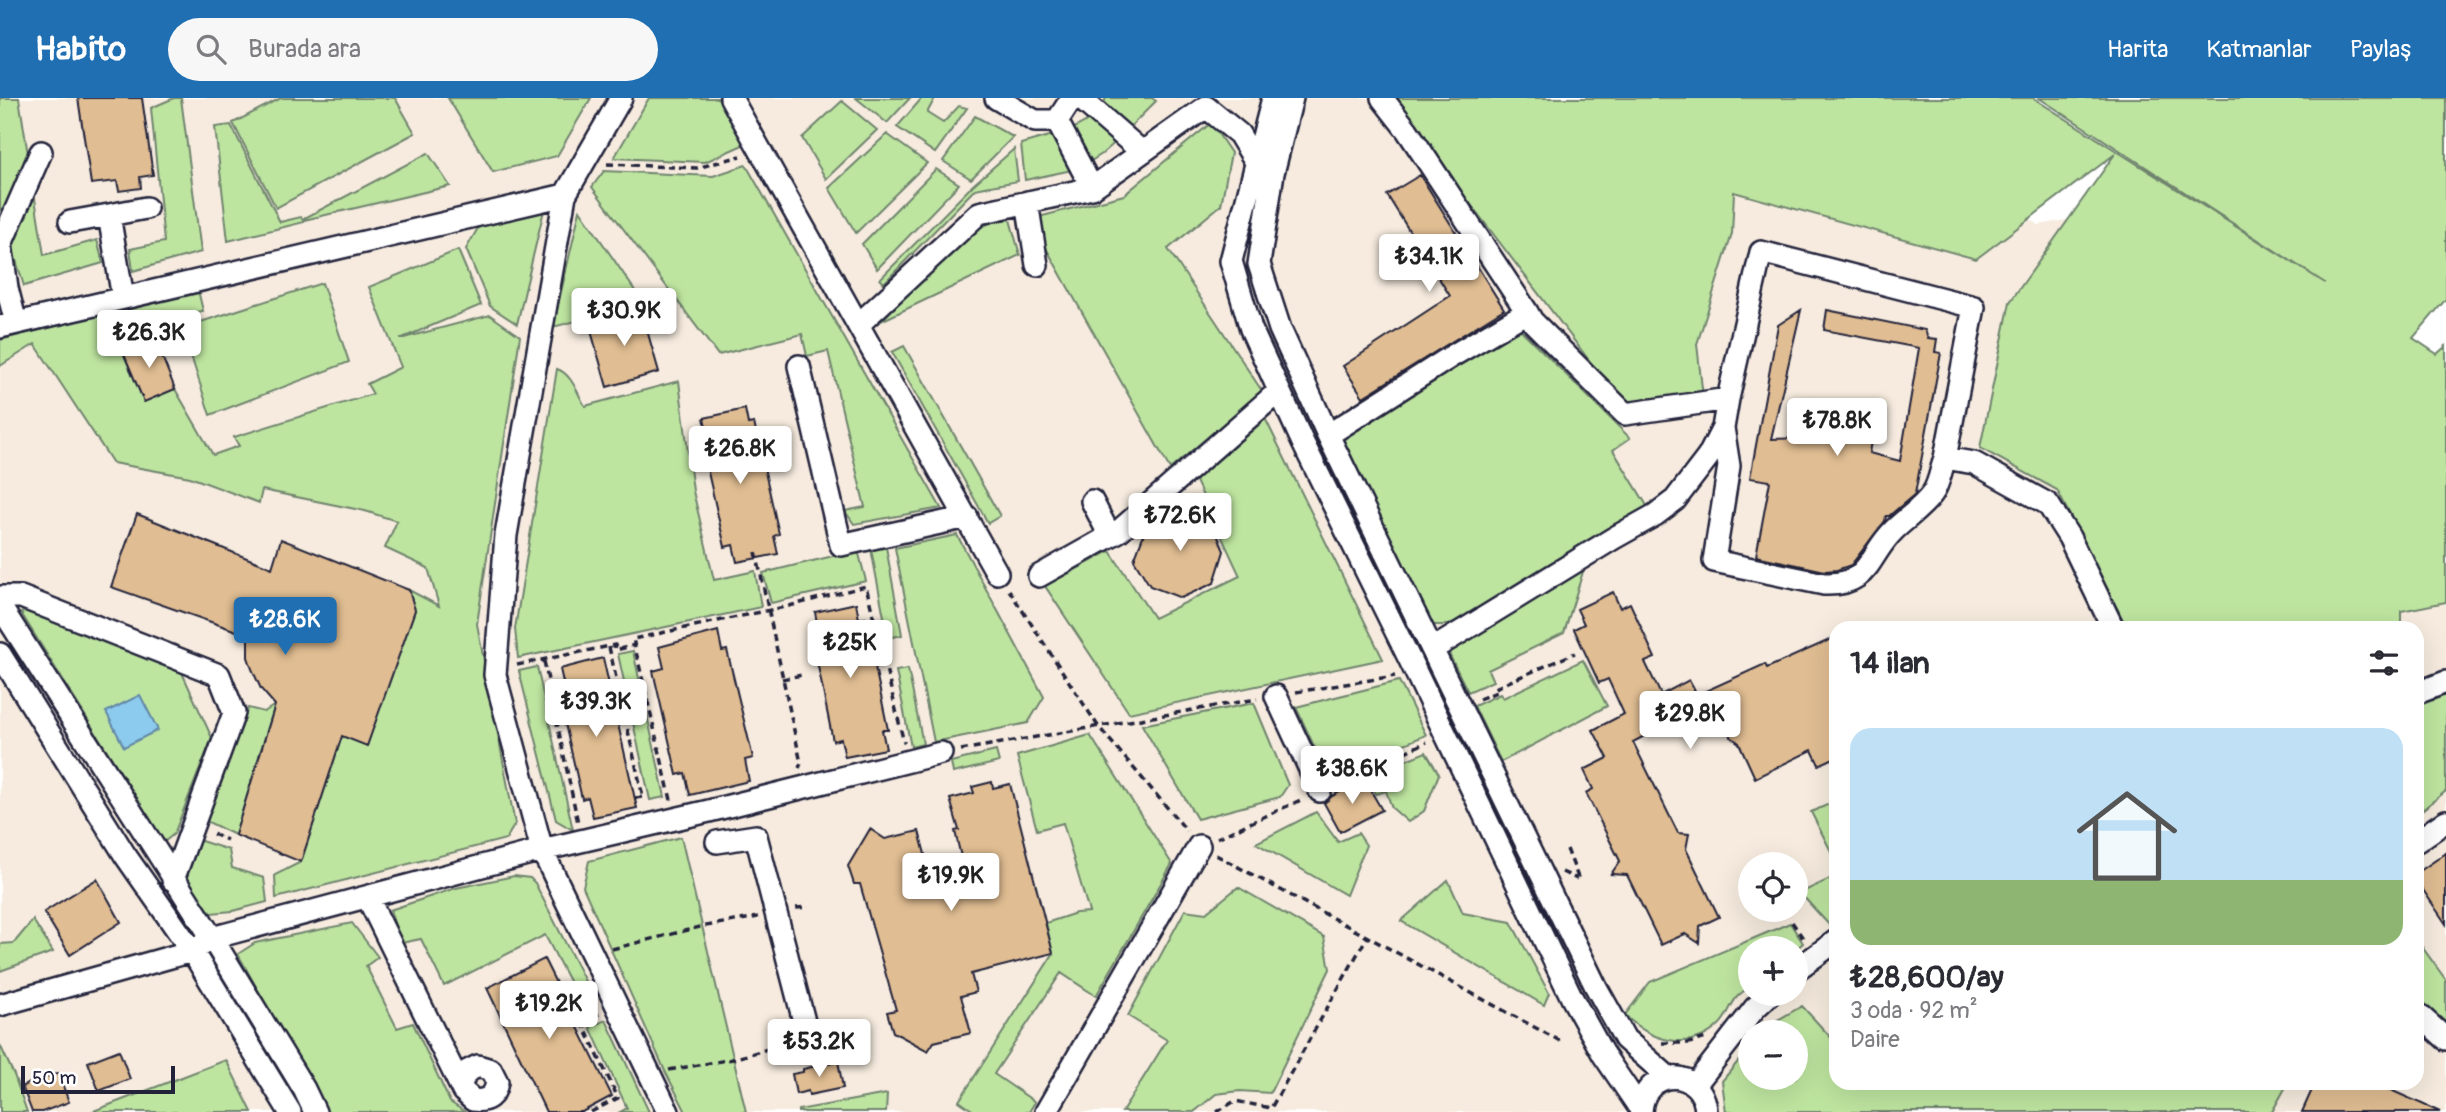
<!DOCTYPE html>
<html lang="tr">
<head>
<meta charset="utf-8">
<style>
	:root { --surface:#fff; --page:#f7f7f7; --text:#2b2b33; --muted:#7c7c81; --line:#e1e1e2; --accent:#1f6fb2 }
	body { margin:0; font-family:Pangolin,sans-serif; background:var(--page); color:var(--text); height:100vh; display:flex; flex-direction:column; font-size:26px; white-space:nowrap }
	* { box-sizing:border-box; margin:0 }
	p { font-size:23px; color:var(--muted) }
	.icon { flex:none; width:38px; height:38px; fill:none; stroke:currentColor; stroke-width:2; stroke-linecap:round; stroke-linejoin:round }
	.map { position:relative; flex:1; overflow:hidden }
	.side { position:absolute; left:1829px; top:523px; width:595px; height:469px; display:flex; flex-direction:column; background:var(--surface); border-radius:21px; box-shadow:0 7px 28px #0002 }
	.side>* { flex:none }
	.fabs { position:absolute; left:1738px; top:754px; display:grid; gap:14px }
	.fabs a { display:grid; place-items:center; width:70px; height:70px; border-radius:50%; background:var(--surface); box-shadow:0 7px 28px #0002; font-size:35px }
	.scale { position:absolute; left:21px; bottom:18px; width:154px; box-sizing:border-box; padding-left:7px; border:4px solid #22223b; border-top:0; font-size:19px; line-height:24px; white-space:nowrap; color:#22223b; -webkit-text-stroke:5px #fff; paint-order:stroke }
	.price { position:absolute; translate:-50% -60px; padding:0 16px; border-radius:7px; background:#fff; color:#222; font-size:23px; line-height:46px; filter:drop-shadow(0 2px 4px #0008) }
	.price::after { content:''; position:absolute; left:50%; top:42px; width:21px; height:16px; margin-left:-10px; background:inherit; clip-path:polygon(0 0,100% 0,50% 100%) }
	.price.selected { background:var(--accent); color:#fff }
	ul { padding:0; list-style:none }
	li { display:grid; align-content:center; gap:14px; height:371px; padding:0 21px }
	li+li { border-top:2px solid var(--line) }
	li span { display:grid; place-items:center; height:217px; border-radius:21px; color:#555 }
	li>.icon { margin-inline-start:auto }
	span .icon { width:126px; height:126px; fill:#fffc; stroke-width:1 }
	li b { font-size:30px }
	h2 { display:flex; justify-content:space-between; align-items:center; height:84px; padding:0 21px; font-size:30px }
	header { display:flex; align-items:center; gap:42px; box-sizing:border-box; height:98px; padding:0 35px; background:var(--accent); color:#fff }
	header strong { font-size:33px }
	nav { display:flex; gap:38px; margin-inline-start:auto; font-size:24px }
	.search { width:490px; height:63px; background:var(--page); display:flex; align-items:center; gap:18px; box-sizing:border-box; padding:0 24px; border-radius:38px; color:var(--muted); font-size:26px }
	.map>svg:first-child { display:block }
</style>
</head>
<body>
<header>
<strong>Habito</strong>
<div class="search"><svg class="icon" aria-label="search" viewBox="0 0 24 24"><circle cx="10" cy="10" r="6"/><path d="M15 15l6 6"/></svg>Burada ara</div>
<nav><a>Harita</a><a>Katmanlar</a><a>Paylaş</a></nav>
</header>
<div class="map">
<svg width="2446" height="1014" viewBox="0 0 2446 1014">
	<rect width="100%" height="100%" fill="#fff"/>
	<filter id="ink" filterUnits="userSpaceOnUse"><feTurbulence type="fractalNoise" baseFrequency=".0143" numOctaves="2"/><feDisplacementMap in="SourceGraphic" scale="14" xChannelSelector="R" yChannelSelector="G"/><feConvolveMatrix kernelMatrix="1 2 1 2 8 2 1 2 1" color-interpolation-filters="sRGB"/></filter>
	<g filter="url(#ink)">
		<!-- built -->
		<path fill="#f6ebde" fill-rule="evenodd" d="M0 0H1830L2039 127 2175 102 2446 268V1014H0ZM1836 530H2417V985H1836ZM1750 766H1796V812H1750ZM1750 850H1796V896H1750ZM1750 934H1796V980H1750Z"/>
		<!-- green -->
		<path fill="#bee5a0" stroke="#70846e" stroke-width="2" d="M0 0H19L44 157 97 142 103 165 24 188 0 110Z
			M174 0H181L201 154 133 173 130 151 164 144 151 10Z
			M281 0H395L415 35 276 110 233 25Z
			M448 0H591L557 58 493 74Z
			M649 0H718L745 46 705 64 614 60Z
			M856 0H910L887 25Z
			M922 0H935L927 15 943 25 959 8 967 10 935 55 897 29Z
			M1106 0H1152L1156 3 1129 30 1102 9Z
			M1390 0H2033L2325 185 2039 0H2446V201L2413 240 2437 256 2446 248V504L2401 513V530H2127L2057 392 1980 350 2010 204 2115 56 1976 161 1734 94 1732 136 1697 246 1703 299 1623 307Z
			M842 3 877 32 826 81 802 40Z
			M975 18 1013 39 971 81 943 63Z
			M1096 18 1118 42 1102 56 1083 68 1069 33Z
			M1211 25 1231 55 1221 107 1168 151 1262 293 1170 371 1046 150 1037 153 1031 121 1124 97Z
			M231 27 280 124 301 119 303 121 428 55 450 88 304 122V124L228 143 215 29Z
			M1060 35 1072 72 1025 82 1021 46Z
			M887 36 927 65 856 135 829 90Z
			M1014 51 1018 83 975 91 884 185 880 181 973 87Z
			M746 67 941 410 854 426 845 413 865 409 828 253 807 258 802 236 718 257 592 89 604 73 713 78Z
			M936 71 959 86 877 171 862 146Z
			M544 112 517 226 490 208 466 151 482 123Z
			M580 112 644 206 553 229Z
			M1009 118 1020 157 881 223 970 133Z
			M458 152 481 207 400 241 490 217 520 238 477 526 515 726 506 741 276 800 275 777 301 764 342 638 367 647 415 512 409 492 439 508 428 470 385 450 397 423 365 413 262 392 259 405 190 379 113 365 35 246 0 268V242L198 192 203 213 145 223 155 241 123 254 144 304 175 291 213 357 239 348 234 339 373 296 367 286 401 269 369 189Z
			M322 185 349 264 210 317 182 230Z
			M1518 229 1630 340 1613 352 1649 411 1449 527H1430L1342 339Z
			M904 248 1000 418 988 425 892 254Z
			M557 271C572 276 577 295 585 308L679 283 693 393 714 482 755 473 761 509 518 560 515 531Z
			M1265 320 1383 561 1129 615 1045 488 1110 453 1154 520 1240 478 1195 381 1199 373Z
			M957 437 1044 599 1028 625 934 644 895 450Z
			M886 449 902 537 888 540 871 451Z
			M858 452 866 483 771 505 763 475Z
			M1586 464 1564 535 1488 572 1493 583 1468 594 1445 548Z
			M29 511 179 568 212 640 174 736 164 744 21 515Z
			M633 553 665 699 650 702 618 556Z
			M1583 562 1607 608 1501 664 1474 608 1500 596 1503 600Z
			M537 569 573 732 556 722 519 573Z
			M908 571 923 646 911 649 896 573Z
			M1399 583 1426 637 1350 669 1318 657 1296 609Z
			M2446 597V693L2417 716V605Z
			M1254 605 1288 687 1280 699 1197 721 1142 627Z
			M275 607 235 737 206 723 248 610 264 614Z
			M1090 637 1172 766 1096 898 1061 875 994 976 1035 1004 1029 1014H975L959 1003 1053 856 1046 825 1076 815 1089 814 1063 725 1037 732 1017 658Z
			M996 653 999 664 953 675 951 664Z
			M1426 654 1439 676 1424 713 1408 724 1392 710 1386 693 1376 696 1366 678Z
			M1836 703V763L1811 714Z
			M1316 714 1338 744 1358 735 1366 747 1346 797 1256 745Z
			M681 739 746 1014H686L665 973 583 789 589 763Z
			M198 742 229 752 232 770 264 780 267 804 233 813 211 815 185 780Z
			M514 778 530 780 535 785 593 899 581 906 545 837 444 888 421 841 401 845 390 812 456 790Z
			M1836 778V824L1830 828 1800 795Z
			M1448 782 1463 815 1511 824 1549 895 1544 907 1401 823Z
			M1238 789 1324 839 1330 871 1270 995 1240 993 1216 996 1194 1014H1122L1167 942 1128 918 1185 812 1206 815Z
			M33 822 53 854 0 873V846L14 845Z
			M352 825 378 859 366 868 397 930 413 925 450 1004 465 1014H325L238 856 255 845Z
			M1790 825 1803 845 1796 851 1750 850V889C1746 892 1740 895 1737 899 1730 907 1727 920 1719 927 1690 955 1650 943 1625 917L1650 884Z
			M2417 842 2446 882V933L2417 905Z
			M1802 908 1836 945V985H2288L2272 1014H1726L1722 983 1750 949V980H1796V934H1762L1767 928Z
			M606 922 649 1014H620L627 1010 590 929Z
			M0 947 14 977 27 1014H0Z
			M226 962 252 1014H91Z
			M887 996 886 1014H798V1012Z"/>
		<!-- water -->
		<path fill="#8ccbed" stroke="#6287a6" stroke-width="2" d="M140 597 158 632 124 649 106 614Z"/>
		<!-- building -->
		<path fill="#e0bd92" stroke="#22223b" stroke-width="2" d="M78 0H142L153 77 140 79 141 90 119 93 117 83 91 86Z
			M1420 77 1504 211 1363 299 1343 268 1450 198 1387 97Z
			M641 211 659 274 607 289 589 226Z
			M1801 212 1771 341 1805 340 1812 300 1876 312 1869 355 1900 363 1919 250 1824 232 1827 212 1925 232 1928 240 1937 241 1935 254 1941 255 1915 396 1889 418H1886L1885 423 1851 467 1837 472 1825 473 1756 458 1770 383 1750 380 1778 227Z
			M155 241 175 291 144 304 123 254Z
			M745 311 748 326 754 325 779 436 774 438 778 456 737 464 733 447 725 449 700 339 708 337 704 320Z
			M1177 410 1211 422 1224 453 1214 485 1181 500 1150 488 1134 462 1148 425Z
			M137 416 272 470 281 441 409 492 415 512 367 648 342 638 301 764 235 737 275 607 261 591 252 571 248 559V537L111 489Z
			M1613 494 1620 510 1630 505 1655 560 1645 564 1661 597 1689 582 1697 597 1765 566 1767 570 1836 539V659L1819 667 1812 652 1755 680 1739 645 1731 639 1730 628 1720 608 1677 631 1673 623 1633 644 1678 735 1689 736 1686 751 1719 819 1700 828 1699 845 1685 836 1661 847 1627 777 1611 776 1620 763 1586 695 1593 691 1584 672 1608 660 1593 632 1624 616 1608 581 1599 585 1574 531 1584 526 1577 511Z
			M856 505 859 521 865 520 888 632H882L886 651 845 659 841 641 833 643 811 533 818 531 815 514Z
			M718 533 722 553 727 552 753 660 745 662 749 683 690 697 685 675 677 677 653 573 664 570 659 549Z
			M603 560 637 710 593 719 588 699 582 701 557 590 564 589 560 571Z
			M1364 681 1382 712 1340 734 1324 705 1332 698Z
			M992 684 993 690 1010 686 1053 855 971 876 976 894 961 898 971 935 934 944 928 953 893 934 887 914 896 912 860 786H854L848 768 870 731 885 741 919 733 928 768 961 759 955 733 959 732 950 701 974 695 972 689Z
			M2446 755V826L2417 783V775Z
			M97 781 121 824 70 857 44 814Z
			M544 861 612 998 582 1014H546L487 890Z
			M119 952 130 981 99 993 88 964Z
			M838 963 843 990 809 997 808 993 796 996 792 976 803 974V971Z
			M58 975 69 1004 42 1014H32L22 988Z
			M2315 985H2375L2440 1014H2302Z"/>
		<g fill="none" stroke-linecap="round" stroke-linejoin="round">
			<defs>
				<path id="minor" d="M621 0 565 97 506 437 495 577 542 752 668 1014
					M731 0 997 475
					M996 0 1035 23H1057L1072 0
					M1080 0 1142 54
					M1273 0 1231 163 1251 231 1303 345 1409 560 1572 900 1603 956 1641 1012
					M1292 0 1273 75 1259 166 1280 231 1328 337 1596 889 1625 941 1668 979
					M1382 0 1407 32 1527 214
					M1057 23 1092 90
					M1027 104 1037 167
					M70 124 109 117
					M123 200 109 117 146 110
					M16 225 7 190 1 146 41 54
					M859 226 979 115 1092 90 1206 9 1239 36 1256 64 1262 68
					M0 229 565 97
					M799 268 841 447 967 419
					M1728 301 1761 154 1974 209 1945 360
					M1723 330 1729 368 1714 463 1824 486C1870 488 1867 459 1893 433 1905 421 1922 410 1932 396 1939 387 1941 371 1945 360L1974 365 2048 406 2069 439 2113 530
					M1328 337 1452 258 1527 214 1532 223 1625 316 1728 301 1723 330 1708 359 1675 402 1655 417 1614 440 1433 551
					M1092 403 1110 438
					M1039 478 1119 433 1279 293
					M0 499H21L219 577 234 615 173 782
					M0 508 212 840 304 991 315 1014
					M0 556 125 757 192 853 290 1014
					M2417 595 2446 584
					M1276 598 1320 693
					M2417 743 2446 723
					M717 744 756 738 808 939
					M368 800 463 993 473 1002C487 1004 495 998 497 984L491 972 478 968 466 974 461 986
					M1796 872 1836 843
					M0 907 192 853 212 840 542 752 709 713 941 655
					M2417 915 2446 941
					M1695 987 1755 910 1770 896
					M1046 1014 1199 748
					M1641 1014C1643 968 1704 968 1706 1014"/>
			</defs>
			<!-- minor casing -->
			<use href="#minor" stroke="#22223b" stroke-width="26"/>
			<!-- path -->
			<path stroke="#22223b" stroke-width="3.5" stroke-dasharray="7 5" stroke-linecap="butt" d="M607 66 697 70 741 58
				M756 454 801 665 799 670
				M1009 492 1098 628 1187 733
				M609 549 643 699
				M544 563 578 725
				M517 567 615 547 616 552 635 547
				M782 581 802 577
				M1296 594 1395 578
				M1479 601 1499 593 1497 589 1575 555
				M961 652 1257 601
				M1338 684 1427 644
				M635 700 643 699
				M671 702 633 541 789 508 866 488 904 645
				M213 736 227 742
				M1217 740 1303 701
				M1567 751 1579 782
				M1216 757 1562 944
				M1562 774 1577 781
				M796 810 808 809
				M1792 824 1805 843
				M612 851 700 829 758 819
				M825 933 838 929
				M1662 945H1689L1706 940
				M669 972 733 961 788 945
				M591 1014 618 1000 582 924 599 916
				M1217 1014 1235 1003 1271 1010 1367 839"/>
			<!-- minor -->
			<use href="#minor" stroke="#fff" stroke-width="21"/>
		</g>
	</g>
</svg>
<div class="fabs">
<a><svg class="icon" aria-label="locate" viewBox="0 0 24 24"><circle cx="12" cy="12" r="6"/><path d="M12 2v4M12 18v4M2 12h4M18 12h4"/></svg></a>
<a>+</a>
<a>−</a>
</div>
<div class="scale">50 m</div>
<b class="price" style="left:1429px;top:196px">₺34.1K</b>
<b class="price" style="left:624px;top:250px">₺30.9K</b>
<b class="price" style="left:149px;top:272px">₺26.3K</b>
<b class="price" style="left:1837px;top:360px">₺78.8K</b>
<b class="price" style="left:740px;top:388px">₺26.8K</b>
<b class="price" style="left:1180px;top:455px">₺72.6K</b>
<b class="price selected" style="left:285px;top:559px">₺28.6K</b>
<b class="price" style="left:850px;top:582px">₺25K</b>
<b class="price" style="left:596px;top:641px">₺39.3K</b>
<b class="price" style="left:1690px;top:653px">₺29.8K</b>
<b class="price" style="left:1352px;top:708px">₺38.6K</b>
<b class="price" style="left:951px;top:815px">₺19.9K</b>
<b class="price" style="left:549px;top:943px">₺19.2K</b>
<b class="price" style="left:819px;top:981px">₺53.2K</b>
<section class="side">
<h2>14 ilan<svg class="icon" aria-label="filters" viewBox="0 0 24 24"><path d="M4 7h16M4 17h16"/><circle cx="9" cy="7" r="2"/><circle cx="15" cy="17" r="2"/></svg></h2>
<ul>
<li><span style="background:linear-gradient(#bfe0f5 70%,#8fb573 0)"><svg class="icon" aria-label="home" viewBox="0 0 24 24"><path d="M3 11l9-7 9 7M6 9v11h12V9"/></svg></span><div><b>₺28,600/ay</b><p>3 oda · 92 m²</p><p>Daire</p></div></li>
</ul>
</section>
</div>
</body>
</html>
